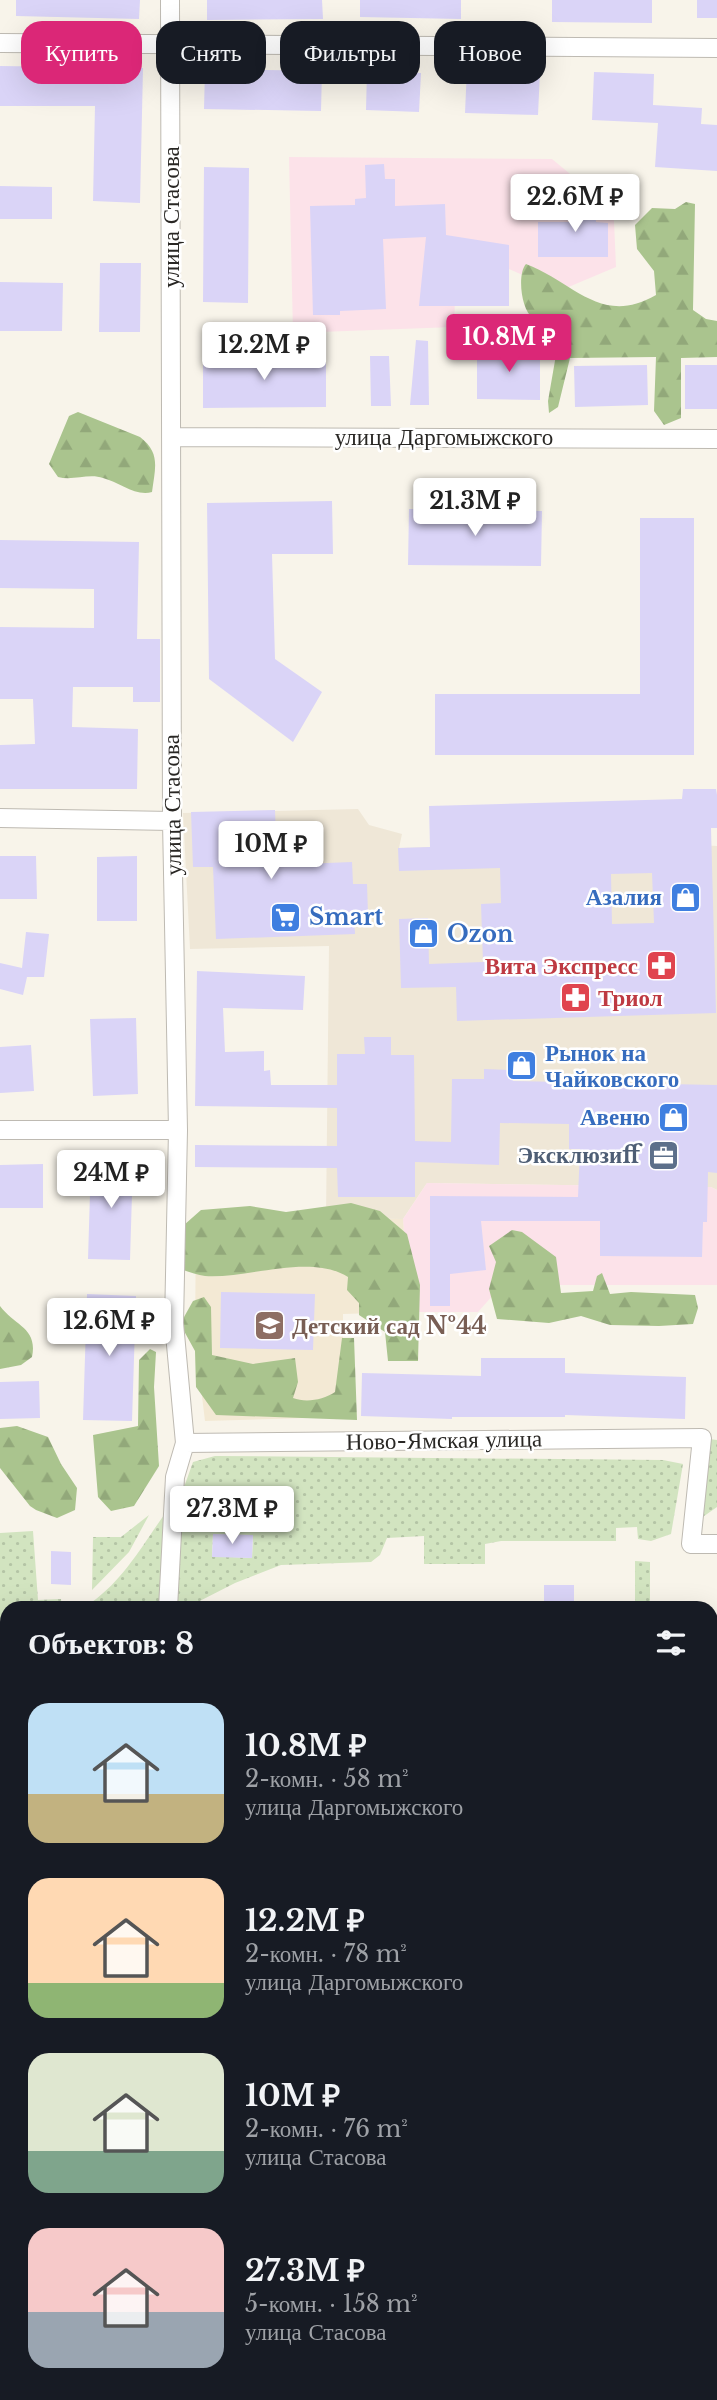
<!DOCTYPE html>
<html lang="ru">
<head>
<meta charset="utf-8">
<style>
	:root { --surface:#171b24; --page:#20242c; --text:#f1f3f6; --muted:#9ea1a6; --accent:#db2777 }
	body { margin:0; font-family:"Libre Baskerville",serif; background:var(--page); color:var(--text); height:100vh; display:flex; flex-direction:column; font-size:26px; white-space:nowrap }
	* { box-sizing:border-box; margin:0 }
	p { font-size:23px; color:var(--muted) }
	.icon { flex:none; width:38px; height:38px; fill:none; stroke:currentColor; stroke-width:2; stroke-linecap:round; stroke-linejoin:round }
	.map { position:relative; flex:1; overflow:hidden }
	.side { position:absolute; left:0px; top:1601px; width:718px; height:800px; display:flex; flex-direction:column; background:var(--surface); border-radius:21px 21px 0 0; box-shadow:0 7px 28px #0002 }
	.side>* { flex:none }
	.top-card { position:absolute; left:21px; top:21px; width:676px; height:63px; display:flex; gap:14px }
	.price { position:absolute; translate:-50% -60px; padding:0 16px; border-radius:7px; background:#fff; color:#222; font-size:23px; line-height:46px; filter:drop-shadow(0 2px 4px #0008) }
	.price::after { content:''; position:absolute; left:50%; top:42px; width:21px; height:16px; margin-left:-10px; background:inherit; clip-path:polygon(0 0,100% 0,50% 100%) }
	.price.active { background:var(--accent); color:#fff }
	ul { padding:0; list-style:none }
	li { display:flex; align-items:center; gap:21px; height:175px; padding:0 28px }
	li span { display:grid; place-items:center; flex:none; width:196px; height:140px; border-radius:21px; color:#555 }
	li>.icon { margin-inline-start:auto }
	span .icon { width:84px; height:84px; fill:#fffc; stroke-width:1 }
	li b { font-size:30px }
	h2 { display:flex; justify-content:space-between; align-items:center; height:84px; padding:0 28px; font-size:30px }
	.pill { padding:0 24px; border-radius:21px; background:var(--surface); box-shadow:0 7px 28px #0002; font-size:24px; line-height:63px }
	.pill.active { background:var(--accent); color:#fff }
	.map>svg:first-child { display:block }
</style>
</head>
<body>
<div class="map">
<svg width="717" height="2400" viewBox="0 0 717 2400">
	<defs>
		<pattern id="grass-dots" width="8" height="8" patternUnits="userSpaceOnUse" patternTransform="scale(1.75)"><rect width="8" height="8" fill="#d2e4c0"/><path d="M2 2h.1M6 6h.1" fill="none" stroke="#b4c4a5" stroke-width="1.8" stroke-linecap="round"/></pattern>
		<pattern id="forest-firs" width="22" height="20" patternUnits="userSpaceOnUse" patternTransform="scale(1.75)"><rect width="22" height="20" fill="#aac48e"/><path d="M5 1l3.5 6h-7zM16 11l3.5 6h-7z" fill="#92a87a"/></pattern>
	</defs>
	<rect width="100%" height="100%" fill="#f8f4ea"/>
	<!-- built -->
	<path fill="#efe7d7" d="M358 809 369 825 402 834 399 848 651 842 717 846V1190L711 1187 427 1183 403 1219 326 1218 329 946 190 949 183 813Z
		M562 2394H668V2400H562Z"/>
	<!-- industrial -->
	<path fill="#fce2e9" d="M289 157 552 159 604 202 614 221 616 267 559 291 509 269 456 270 454 327 293 333Z
		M427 1183 711 1187 717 1190V1285H502L478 1312H409L403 1219Z"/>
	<!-- education -->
	<path fill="#f3e9d4" d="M196 1217 403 1219 409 1312 343 1314V1417L205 1421 195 1339Z"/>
	<!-- grass -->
	<path fill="url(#grass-dots)" fill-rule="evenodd" d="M709 1439 717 1440V1507L697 1521Z
		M215 1456 663 1460 683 1464 671 1534 651 1541 638 1539 637 1527 616 1528V1541H501L485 1544V1564H424V1536L387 1538 380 1555 371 1562 281 1565 235 1583 186 1608H175L183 1490 193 1462ZM213 1534 253 1535 252 1558 212 1556Z
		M149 1515 129 1552 92 1590 93 1537H121Z
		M164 1515 161 1599 156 1607 96 1608 92 1602C123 1580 142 1546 164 1515Z
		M33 1531 38 1600 61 1599 62 1608H7V1620H0V1533Z
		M635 1561 650 1562V1608H635Z
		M7 1647V1713L6 1710H0V1648Z"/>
	<!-- forest -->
	<path fill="url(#forest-firs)" d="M686 202 695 204 693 310 706 319 717 321V357L681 358V418L664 425 654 411 656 357 570 358 558 407 549 413 548 401 561 326C553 323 540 322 533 318 521 310 517 274 526 264 574 282 601 327 656 295L654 271 637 249 635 225 652 208 675 209Z
		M78 412 140 437C161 453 155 468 152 492 136 497 119 482 103 478 89 473 73 481 58 477L49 464 69 416Z
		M351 1203 380 1211 407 1234 420 1285 418 1361H388L385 1332 359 1315V1303L347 1290 348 1277C310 1253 247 1279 205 1276 198 1275 190 1272 183 1270L184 1225 201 1210 250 1206 286 1212Z
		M512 1230 522 1232 556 1257 561 1293 593 1291 597 1276 602 1273 610 1294 631 1292 695 1295 698 1308 693 1324 659 1326 610 1325 581 1316 549 1323 497 1319 489 1289 496 1262 489 1246Z
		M204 1297 211 1307 212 1355 253 1364 295 1358 298 1382 293 1398C306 1403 323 1400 335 1392L342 1338H354L357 1420 216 1415 196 1387 195 1351 184 1331V1317L193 1301Z
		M0 1306C15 1326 38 1328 32 1357L21 1365 0 1369Z
		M150 1349 156 1352 154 1387 159 1466 134 1506 111 1511 98 1497 93 1435 138 1426 139 1360Z
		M17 1426 48 1437 61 1464 77 1488 75 1510 57 1518 36 1510 30 1506 0 1468V1428Z
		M710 1892H717V1953L711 1963Z"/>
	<!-- building -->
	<path fill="#dad4f7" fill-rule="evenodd" d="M16 0H140L139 19 16 16Z
		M207 0H322L323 19 207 20Z
		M360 0H461V19L360 17Z
		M552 0H652V23L552 22Z
		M697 0H717V18H697Z
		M0 66 143 68 140 203 93 201 95 106H0Z
		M467 68 540 71 538 115 465 113Z
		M205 69 322 71 321 111 204 109Z
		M367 70 421 73 419 112 366 110Z
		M594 72 654 74 653 105 702 108 701 124 717 125V171L655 167 658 123 592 120Z
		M384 164 385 179H395V206L445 204 446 235 509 245V306H419L426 237 383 239 386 309 340 311V315H313L310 206 355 205V199L366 198 365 165Z
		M204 167 249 168 248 303 203 302Z
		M0 186 52 187V219H0Z
		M594 197 596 222 608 223V257H538V222H573L572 199Z
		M100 263H141L140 332H99Z
		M0 282 63 283 62 331H0Z
		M416 340 428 341 429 405H410Z
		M477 349H540V400L477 399Z
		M370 356H389L391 406H371Z
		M326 357V407L203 408V358Z
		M647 365 648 405 575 407 574 366Z
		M685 365H717V409H685Z
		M332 501 333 554H272L275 659 322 692 293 742 209 679 207 503Z
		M409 509 542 511 541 566 408 565Z
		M640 518H694V755H435V694H640Z
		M0 540 139 542 137 639H160V702H133V687H73L72 727 138 729 137 789H0V745L35 744 33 699H0V627L94 628V589L0 588Z
		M683 789H716L717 795V828H711L716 1013 457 1021 456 987 401 988 399 919 428 918 429 964 483 962 481 904 501 903 500 868 399 871 398 848 430 847 429 806 682 799ZM652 873 654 923 612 924 611 874Z
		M275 810 277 865 352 862 353 884H367L368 914H354L355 934 216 939 213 867H193L191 812Z
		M0 856H36L37 899H0Z
		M137 856V921H97V857Z
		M26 932 49 934 44 977H27L23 995 0 989V963L22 968Z
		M197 971 305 976 303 1010 223 1008 225 1052 264 1051V1071L270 1070 271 1085H337V1054H365L364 1037H391V1055H414L415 1141 451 1142 452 1079H484V1069L513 1070V1081L717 1085V1173L708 1172 707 1222H703L702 1257 600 1256V1221H481L486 1270 450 1274V1306H430V1196L578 1197 580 1149H569V1124L500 1123 499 1165 415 1162V1197H338L337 1168 195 1167V1145L337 1146V1108L195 1106Z
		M136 1018 138 1094 93 1096 90 1019Z
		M31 1045 34 1091 0 1093V1047Z
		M91 1161H133L130 1260 88 1259Z
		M43 1164V1208H0V1165Z
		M221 1292 315 1294 313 1350 220 1348Z
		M87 1294 136 1296 132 1421 83 1420Z
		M481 1358H565V1373L686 1377 685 1419 565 1415V1417H452V1419L361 1416 362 1373 481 1376Z
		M39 1381 40 1418 0 1419V1382Z
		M213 1534 253 1535 252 1558 212 1557Z
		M51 1551 71 1552V1585L51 1584Z
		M544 1585H574V1608H544Z"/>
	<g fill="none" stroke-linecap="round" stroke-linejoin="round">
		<defs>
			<path id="street" d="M0 43 717 48
				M171 437 717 439
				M0 818 172 821
				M0 1130H178
				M185 1443 702 1438 691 1544H717
				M168 1608 175 1477 185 1443 174 1323 178 1130 172 821 170 0
				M0 1633H7
				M0 2341H7
				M694 2400V2394"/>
			<path id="primary" d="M710 2206 717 2205
				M0 2220H7
				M710 2248 717 2250"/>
		</defs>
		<!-- street casing -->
		<use href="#street" stroke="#bebab2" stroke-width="20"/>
		<!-- primary casing -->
		<use href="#primary" stroke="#d4d4d3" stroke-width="32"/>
		<!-- street -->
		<use href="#street" stroke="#fff" stroke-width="18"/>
		<!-- primary -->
		<use href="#primary" stroke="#deb68e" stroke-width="30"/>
	</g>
	<!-- icons -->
	<defs>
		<symbol id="shop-square" viewBox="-11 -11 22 22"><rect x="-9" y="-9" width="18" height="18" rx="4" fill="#3f7fe0" stroke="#fff"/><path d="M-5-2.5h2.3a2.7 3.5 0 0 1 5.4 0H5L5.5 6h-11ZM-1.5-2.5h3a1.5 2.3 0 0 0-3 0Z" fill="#fff"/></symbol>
		<symbol id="supermarket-square" viewBox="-11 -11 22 22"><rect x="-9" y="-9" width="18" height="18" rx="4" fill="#3f7fe0" stroke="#fff"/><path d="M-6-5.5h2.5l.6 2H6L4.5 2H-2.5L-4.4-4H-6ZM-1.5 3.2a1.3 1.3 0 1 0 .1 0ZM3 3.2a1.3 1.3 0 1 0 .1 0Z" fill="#fff"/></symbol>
		<symbol id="pharmacy-square" viewBox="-11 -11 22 22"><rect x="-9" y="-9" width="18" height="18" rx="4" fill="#e0444e" stroke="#fff"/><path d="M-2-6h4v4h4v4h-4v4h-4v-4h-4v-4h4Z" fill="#fff"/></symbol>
		<symbol id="office-square" viewBox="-11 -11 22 22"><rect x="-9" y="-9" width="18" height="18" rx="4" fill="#5c6f8a" stroke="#fff"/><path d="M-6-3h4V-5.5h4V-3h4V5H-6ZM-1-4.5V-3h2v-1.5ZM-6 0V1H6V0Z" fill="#fff"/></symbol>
		<symbol id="school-square" viewBox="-11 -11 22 22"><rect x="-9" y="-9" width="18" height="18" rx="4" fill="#8d6e63" stroke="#fff"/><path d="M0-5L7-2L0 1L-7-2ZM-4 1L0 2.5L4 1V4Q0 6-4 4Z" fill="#fff"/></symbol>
	</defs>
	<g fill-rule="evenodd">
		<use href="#shop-square" x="668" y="880" width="35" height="35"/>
		<use href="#supermarket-square" x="268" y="900" width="35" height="35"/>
		<use href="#shop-square" x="406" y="916" width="35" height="35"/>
		<use href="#pharmacy-square" x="644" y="948" width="35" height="35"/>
		<use href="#pharmacy-square" x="558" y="980" width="35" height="35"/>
		<use href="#shop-square" x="504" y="1048" width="35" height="35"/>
		<use href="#shop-square" x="656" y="1100" width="35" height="35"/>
		<use href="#office-square" x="646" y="1138" width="35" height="35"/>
		<use href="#school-square" x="252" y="1308" width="35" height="35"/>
	</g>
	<g text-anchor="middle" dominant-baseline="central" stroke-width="5" stroke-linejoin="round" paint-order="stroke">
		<!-- street labels -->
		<g font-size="23" fill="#292724" stroke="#fff">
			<text transform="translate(171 217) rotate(-90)">улица Стасова</text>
			<text x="444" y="437">улица Даргомыжского</text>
			<text transform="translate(172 805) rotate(-91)">улица Стасова</text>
			<text transform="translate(444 1440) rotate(-1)">Ново-Ямская улица</text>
		</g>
		<!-- shop labels -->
		<g font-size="23" font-weight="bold" fill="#366cbe" stroke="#fff" text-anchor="start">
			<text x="662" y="897" text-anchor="end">Азалия</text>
			<text x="309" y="917">Smart</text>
			<text x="447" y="934">Ozon</text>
			<text x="545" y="1053">Рынок на<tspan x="545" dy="26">Чайковского</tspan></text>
			<text x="650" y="1117" text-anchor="end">Авеню</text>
		</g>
		<!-- health labels -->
		<g font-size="23" font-weight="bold" fill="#be3a42" stroke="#fff" text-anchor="end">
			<text x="638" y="966">Вита Экспресс</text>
			<text x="598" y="998" text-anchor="start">Триол</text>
		</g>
		<!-- service labels -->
		<g font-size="23" font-weight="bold" fill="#4e5e75" stroke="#fff" text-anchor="end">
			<text x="640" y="1155">Эксклюзиff</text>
		</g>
		<!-- education labels -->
		<g font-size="23" font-weight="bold" fill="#785e54" stroke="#fff" text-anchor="start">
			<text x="292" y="1326">Детский сад №44</text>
		</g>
	</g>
</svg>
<b class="price" style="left:575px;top:234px">22.6M ₽</b>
<b class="price active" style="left:509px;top:374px">10.8M ₽</b>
<b class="price" style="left:264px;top:382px">12.2M ₽</b>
<b class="price" style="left:475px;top:538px">21.3M ₽</b>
<b class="price" style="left:271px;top:881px">10M ₽</b>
<b class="price" style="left:111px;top:1210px">24M ₽</b>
<b class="price" style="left:109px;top:1358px">12.6M ₽</b>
<b class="price" style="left:232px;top:1546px">27.3M ₽</b>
<div class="top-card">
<a class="pill active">Купить</a>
<a class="pill">Снять</a>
<a class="pill">Фильтры</a>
<a class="pill">Новое</a>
</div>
<section class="side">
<h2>Объектов: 8<svg class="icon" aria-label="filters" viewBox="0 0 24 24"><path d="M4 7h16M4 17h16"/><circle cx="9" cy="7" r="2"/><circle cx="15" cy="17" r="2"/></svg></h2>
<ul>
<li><span style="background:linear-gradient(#bfe0f5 65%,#c2b280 0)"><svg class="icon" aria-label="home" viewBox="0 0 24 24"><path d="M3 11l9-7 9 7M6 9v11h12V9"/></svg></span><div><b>10.8M ₽</b><p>2-комн. · 58 m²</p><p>улица Даргомыжского</p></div></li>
<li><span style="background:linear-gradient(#ffd9b3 75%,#8fb573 0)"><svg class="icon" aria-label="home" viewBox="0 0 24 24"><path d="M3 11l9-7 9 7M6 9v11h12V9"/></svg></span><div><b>12.2M ₽</b><p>2-комн. · 78 m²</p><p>улица Даргомыжского</p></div></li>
<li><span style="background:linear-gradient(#dfe7d0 70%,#7fa58c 0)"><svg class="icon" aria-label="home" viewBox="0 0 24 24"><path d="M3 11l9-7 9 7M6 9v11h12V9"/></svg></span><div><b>10M ₽</b><p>2-комн. · 76 m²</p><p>улица Стасова</p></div></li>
<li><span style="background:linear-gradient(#f6c9c9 60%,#9aa5b1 0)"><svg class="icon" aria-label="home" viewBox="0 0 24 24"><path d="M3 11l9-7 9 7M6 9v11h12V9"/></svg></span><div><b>27.3M ₽</b><p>5-комн. · 158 m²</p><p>улица Стасова</p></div></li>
</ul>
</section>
</div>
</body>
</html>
